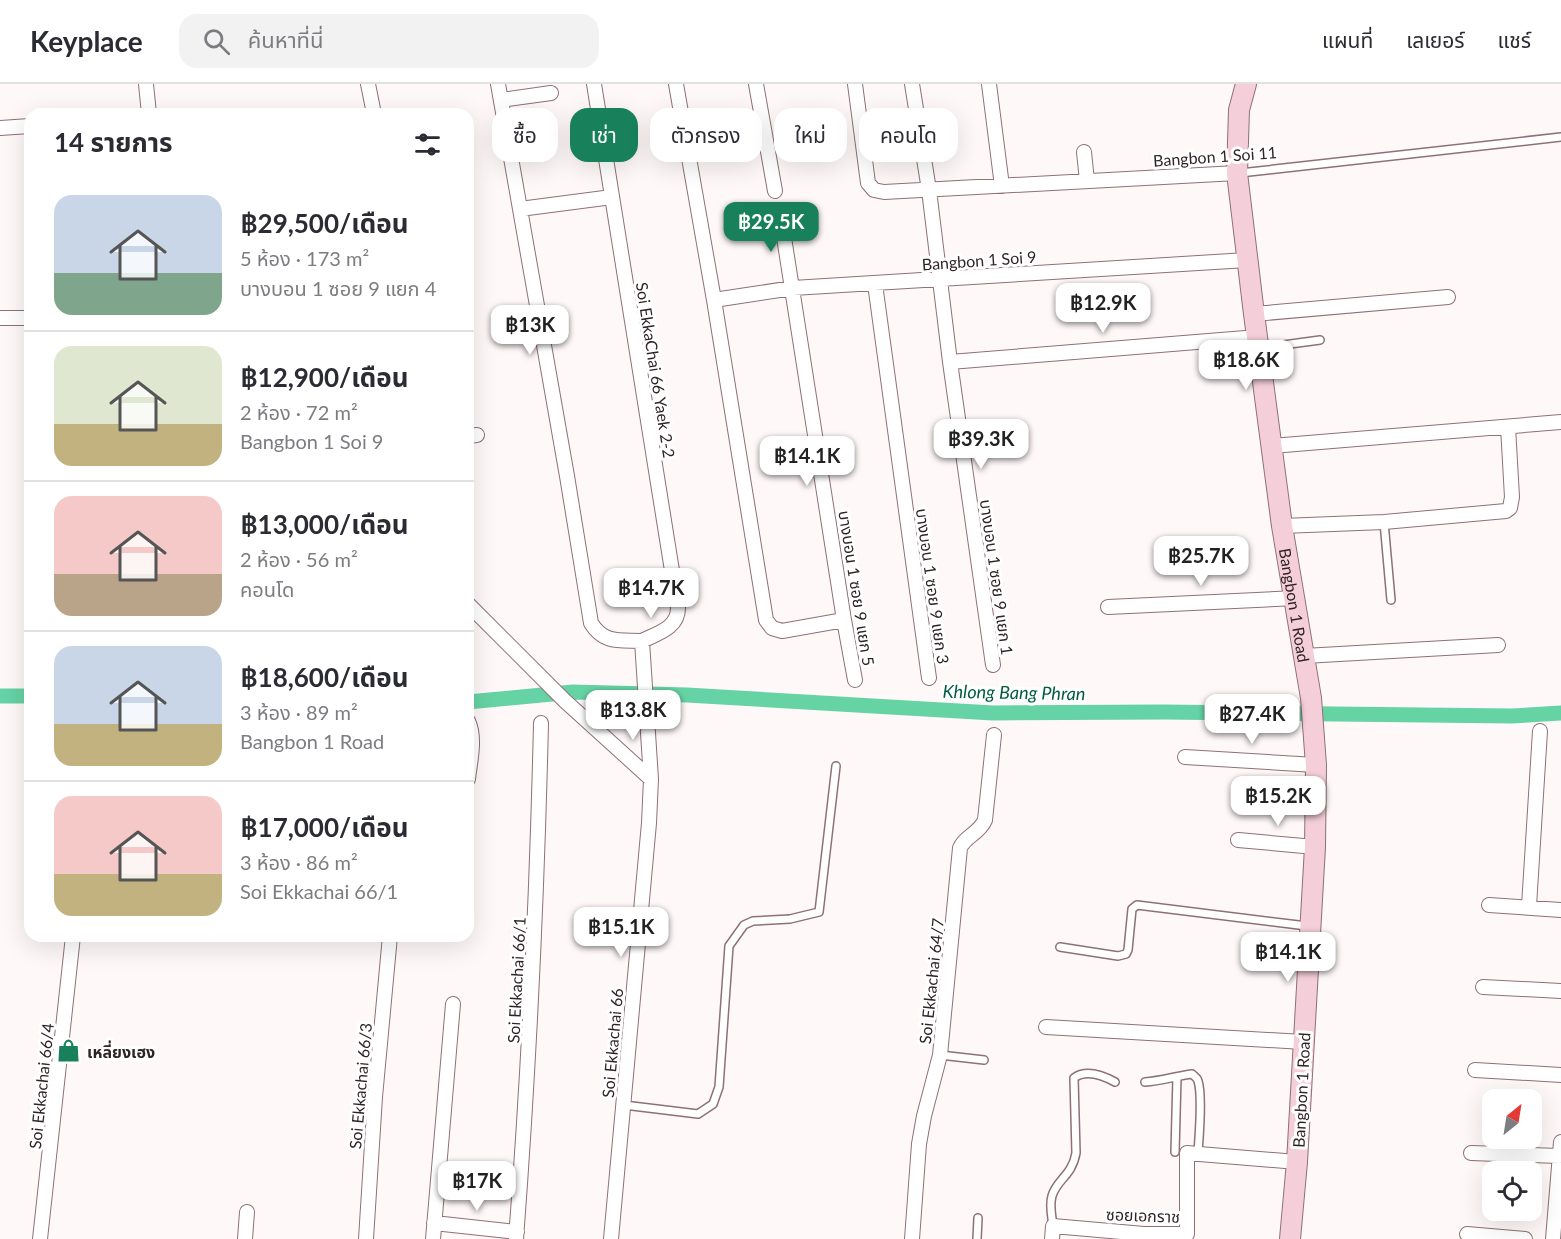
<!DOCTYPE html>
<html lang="th">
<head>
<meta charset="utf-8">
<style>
	:root { --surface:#fff; --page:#f2f2f3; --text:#2b2b33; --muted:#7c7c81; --line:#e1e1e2; --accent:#18805a }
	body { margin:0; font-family:Lato,"Noto Sans Thai",sans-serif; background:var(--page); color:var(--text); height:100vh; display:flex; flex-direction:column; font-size:22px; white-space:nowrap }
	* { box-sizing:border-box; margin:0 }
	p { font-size:20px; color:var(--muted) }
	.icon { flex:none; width:33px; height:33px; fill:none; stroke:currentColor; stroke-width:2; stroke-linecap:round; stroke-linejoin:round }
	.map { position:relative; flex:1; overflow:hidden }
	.side { position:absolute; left:24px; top:24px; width:450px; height:834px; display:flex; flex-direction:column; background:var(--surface); border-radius:18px; box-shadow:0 6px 24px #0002 }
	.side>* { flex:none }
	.hud { position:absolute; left:492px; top:24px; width:570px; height:54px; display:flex; gap:12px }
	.needle { width:39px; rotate:30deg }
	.tools { position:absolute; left:1482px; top:1005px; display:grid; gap:12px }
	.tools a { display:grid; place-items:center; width:60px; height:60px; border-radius:12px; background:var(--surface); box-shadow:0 6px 24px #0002; font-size:30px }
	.price { position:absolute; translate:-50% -51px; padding:0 14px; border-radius:12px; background:#fff; color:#222; font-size:20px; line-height:39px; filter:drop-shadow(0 2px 3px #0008) }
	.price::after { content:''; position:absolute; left:50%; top:36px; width:18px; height:14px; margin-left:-9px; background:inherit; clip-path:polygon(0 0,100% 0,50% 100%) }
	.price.on { background:var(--accent); color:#fff }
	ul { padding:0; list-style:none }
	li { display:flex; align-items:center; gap:18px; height:150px; padding:0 30px }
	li+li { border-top:2px solid var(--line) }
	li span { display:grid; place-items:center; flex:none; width:168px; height:120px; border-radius:18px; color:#555 }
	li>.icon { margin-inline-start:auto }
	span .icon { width:72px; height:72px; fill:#fffc; stroke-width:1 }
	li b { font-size:26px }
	h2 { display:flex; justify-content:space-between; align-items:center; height:72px; padding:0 30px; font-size:26px }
	.pill { padding:0 21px; border-radius:18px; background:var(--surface); box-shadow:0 6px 24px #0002; font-size:21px; line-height:54px }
	.pill.on { background:var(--accent); color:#fff }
	header { display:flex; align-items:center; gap:36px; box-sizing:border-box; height:84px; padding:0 30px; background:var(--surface); border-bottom:2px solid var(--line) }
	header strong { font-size:28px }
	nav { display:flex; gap:33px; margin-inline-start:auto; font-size:21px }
	.search { width:420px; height:54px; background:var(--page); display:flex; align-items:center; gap:15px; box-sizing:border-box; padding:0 21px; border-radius:18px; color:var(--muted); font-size:22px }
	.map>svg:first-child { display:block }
</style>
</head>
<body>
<header>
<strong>Keyplace</strong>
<div class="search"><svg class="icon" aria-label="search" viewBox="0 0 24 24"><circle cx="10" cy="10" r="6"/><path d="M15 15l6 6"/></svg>ค้นหาที่นี่</div>
<nav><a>แผนที่</a><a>เลเยอร์</a><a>แชร์</a></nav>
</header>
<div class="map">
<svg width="1561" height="1155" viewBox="0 0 1561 1155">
	<rect width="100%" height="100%" fill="#fff8f9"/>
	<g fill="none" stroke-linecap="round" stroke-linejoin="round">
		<!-- canal -->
		<path stroke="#66d3a4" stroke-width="15" d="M0 612H30
			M468 618 573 608 687 611 993 629 1164 628 1512 632 1561 629"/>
		<defs>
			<path id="service" d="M1240 89 1561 53
				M1261 264 1320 256
				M1384 438 1391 516
				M1060 863 1118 872 1126 870 1128 866 1132 825 1137 821 1307 842
				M940 971 984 976
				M1145 998C1161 997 1176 992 1192 990 1195 993 1197 993 1198 997 1203 1012 1199 1052 1198 1069
				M624 1021 698 1030 713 1020 719 1003 729 862 744 841 753 837 790 835 819 828 836 682
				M1175 1068 1177 993
				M1053 1142C1052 1132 1049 1122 1052 1112 1057 1095 1072 1092 1076 1069L1074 994C1086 985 1104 992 1115 998
				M977 1155 978 1134"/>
			<path id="minor" d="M146 0 149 30
				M368 0 374 30
				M498 0 567 392 591 539C604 560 619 556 642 557
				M594 0 678 524C678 544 658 549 642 557
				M676 0 714 216 766 536 772 544 782 547 844 536
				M756 0 775 107
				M855 0 868 99 874 106 884 108 1237 89
				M912 0 929 106 950 278 993 581
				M989 0 1002 102
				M501 16 551 9
				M0 44 30 42
				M1084 68 1087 97
				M520 125 612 113
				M780 128 844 536 855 596
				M875 200 929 594
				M714 216 793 204 1247 176
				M1254 230 1448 213
				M0 234H30
				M950 278 1258 253
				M468 352 477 351
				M1272 362 1561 338
				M1282 442 1384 438 1506 427 1510 424 1512 413 1508 343
				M468 520 565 617 651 695 649 739 611 1155
				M1108 523 1296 514
				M642 557 651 695
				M1304 572 1498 561
				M468 637C476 654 470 677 468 695
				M1185 673 1316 681
				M1238 756 1315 763
				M1489 821 1561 826
				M1529 822 1540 647
				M1483 903 1561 907
				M1046 943 1303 958
				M1475 986 1561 991
				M1471 1069 1559 1072
				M434 1139 517 1148
				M1467 1150 1525 1155
				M40 1155 73 852
				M245 1155 247 1128
				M366 1155 375 1013 390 852
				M433 1155 453 920
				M516 1155C529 983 537 811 541 639
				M912 1155 919 1060 924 1032 940 971 960 764C965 752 979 750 985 736L994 651
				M1052 1155 1053 1142 1144 1150H1187V1069L1297 1078
				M1553 1155 1561 1058"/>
			<g id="secondary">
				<path id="s1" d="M1246 0 1239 26 1237 89 1254 230 1282 442 1311 614 1316 681 1315 763 1297 1078 1290 1155"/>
			</g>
		</defs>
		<!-- service casing -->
		<use href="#service" stroke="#8e7075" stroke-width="10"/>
		<!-- minor casing -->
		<use href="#minor" stroke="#8e7075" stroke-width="16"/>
		<!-- secondary casing -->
		<use href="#secondary" stroke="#8e7075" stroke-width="22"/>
		<!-- service -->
		<use href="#service" stroke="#fff" stroke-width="7"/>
		<!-- minor -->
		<use href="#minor" stroke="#fff" stroke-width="14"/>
		<!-- secondary -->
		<use href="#secondary" stroke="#f4ced8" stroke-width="20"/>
	</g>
	<!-- icons -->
	<defs>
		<symbol id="shop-bare" viewBox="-9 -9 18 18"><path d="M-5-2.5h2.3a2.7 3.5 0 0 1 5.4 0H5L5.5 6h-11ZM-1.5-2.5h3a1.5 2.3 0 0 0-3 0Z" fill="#18805a" stroke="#fff" stroke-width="2.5" paint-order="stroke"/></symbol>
	</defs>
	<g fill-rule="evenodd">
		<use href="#shop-bare" x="52" y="950" width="33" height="33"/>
	</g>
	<g text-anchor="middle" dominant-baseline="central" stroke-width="6" stroke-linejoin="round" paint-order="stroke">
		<!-- street labels -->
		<g font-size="16" fill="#302326" stroke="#fff">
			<text transform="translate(1215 72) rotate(-4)">Bangbon 1 Soi 11</text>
			<text transform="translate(979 176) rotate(-4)">Bangbon 1 Soi 9</text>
			<text transform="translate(656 286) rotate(81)">Soi EkkaChai 66 Yaek 2-2</text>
			<text transform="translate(997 493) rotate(82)">บางบอน 1 ซอย 9 แยก 1</text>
			<text transform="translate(933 502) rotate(82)">บางบอน 1 ซอย 9 แยก 3</text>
			<text transform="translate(857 504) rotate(81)">บางบอน 1 ซอย 9 แยก 5</text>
			<text stroke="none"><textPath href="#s1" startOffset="526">Bangbon 1 Road</textPath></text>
			<text transform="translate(516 896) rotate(-87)">Soi Ekkachai 66/1</text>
			<text transform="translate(931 897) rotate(-84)">Soi Ekkachai 64/7</text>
			<text transform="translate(612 959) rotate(-85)">Soi Ekkachai 66</text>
			<text transform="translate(41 1002) rotate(-84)">Soi Ekkachai 66/4</text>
			<text transform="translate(360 1002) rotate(-85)">Soi Ekkachai 66/3</text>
			<text transform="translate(1301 1006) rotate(-87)">Bangbon 1 Road</text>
			<text transform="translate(1143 1131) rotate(2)">ซอยเอกราช</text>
		</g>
		<!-- poi labels -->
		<g font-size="16" font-weight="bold" fill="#302326" stroke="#fff" text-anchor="start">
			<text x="87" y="967">เหลี่ยงเฮง</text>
		</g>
		<!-- water labels -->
		<g font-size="18" font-style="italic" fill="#005d3f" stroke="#fff">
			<text transform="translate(1014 608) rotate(1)">Khlong Bang Phran</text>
		</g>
	</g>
</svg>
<div class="tools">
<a><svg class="needle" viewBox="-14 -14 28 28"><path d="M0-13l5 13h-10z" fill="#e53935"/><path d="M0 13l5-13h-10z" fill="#7c7c81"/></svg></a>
<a><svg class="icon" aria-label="locate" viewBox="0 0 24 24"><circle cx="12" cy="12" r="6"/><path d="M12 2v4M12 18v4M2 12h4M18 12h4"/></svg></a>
</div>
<b class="price on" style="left:771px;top:169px">฿29.5K</b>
<b class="price" style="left:1103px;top:250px">฿12.9K</b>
<b class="price" style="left:530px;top:272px">฿13K</b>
<b class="price" style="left:1246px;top:307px">฿18.6K</b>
<b class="price" style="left:981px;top:386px">฿39.3K</b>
<b class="price" style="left:807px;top:403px">฿14.1K</b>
<b class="price" style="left:1201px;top:503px">฿25.7K</b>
<b class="price" style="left:651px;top:535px">฿14.7K</b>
<b class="price" style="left:633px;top:657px">฿13.8K</b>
<b class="price" style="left:1252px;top:661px">฿27.4K</b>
<b class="price" style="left:1278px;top:743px">฿15.2K</b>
<b class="price" style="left:621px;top:874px">฿15.1K</b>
<b class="price" style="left:1288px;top:899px">฿14.1K</b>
<b class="price" style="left:477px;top:1128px">฿17K</b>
<div class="hud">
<a class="pill">ซื้อ</a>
<a class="pill on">เช่า</a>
<a class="pill">ตัวกรอง</a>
<a class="pill">ใหม่</a>
<a class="pill">คอนโด</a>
</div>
<section class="side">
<h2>14 รายการ<svg class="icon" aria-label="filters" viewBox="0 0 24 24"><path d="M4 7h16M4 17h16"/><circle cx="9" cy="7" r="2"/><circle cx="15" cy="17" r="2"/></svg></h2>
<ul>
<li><span style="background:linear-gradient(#c9d6e8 65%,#7fa58c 0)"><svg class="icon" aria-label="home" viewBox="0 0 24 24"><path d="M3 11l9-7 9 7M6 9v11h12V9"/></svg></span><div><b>฿29,500/เดือน</b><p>5 ห้อง · 173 m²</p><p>บางบอน 1 ซอย 9 แยก 4</p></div></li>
<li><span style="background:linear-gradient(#dfe7d0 65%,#c2b280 0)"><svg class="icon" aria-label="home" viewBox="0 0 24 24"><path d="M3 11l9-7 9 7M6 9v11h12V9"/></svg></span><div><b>฿12,900/เดือน</b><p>2 ห้อง · 72 m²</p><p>Bangbon 1 Soi 9</p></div></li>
<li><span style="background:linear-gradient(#f6c9c9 65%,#b9a48a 0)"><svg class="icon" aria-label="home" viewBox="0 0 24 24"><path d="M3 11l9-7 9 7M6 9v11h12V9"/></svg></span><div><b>฿13,000/เดือน</b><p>2 ห้อง · 56 m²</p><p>คอนโด</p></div></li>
<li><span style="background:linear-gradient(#c9d6e8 65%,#c2b280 0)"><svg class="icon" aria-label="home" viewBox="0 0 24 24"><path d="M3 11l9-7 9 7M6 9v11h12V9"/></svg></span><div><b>฿18,600/เดือน</b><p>3 ห้อง · 89 m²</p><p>Bangbon 1 Road</p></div></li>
<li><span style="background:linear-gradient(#f6c9c9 65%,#c2b280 0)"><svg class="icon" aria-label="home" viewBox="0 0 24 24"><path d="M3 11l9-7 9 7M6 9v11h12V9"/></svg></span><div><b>฿17,000/เดือน</b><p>3 ห้อง · 86 m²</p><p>Soi Ekkachai 66/1</p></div></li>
</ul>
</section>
</div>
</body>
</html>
